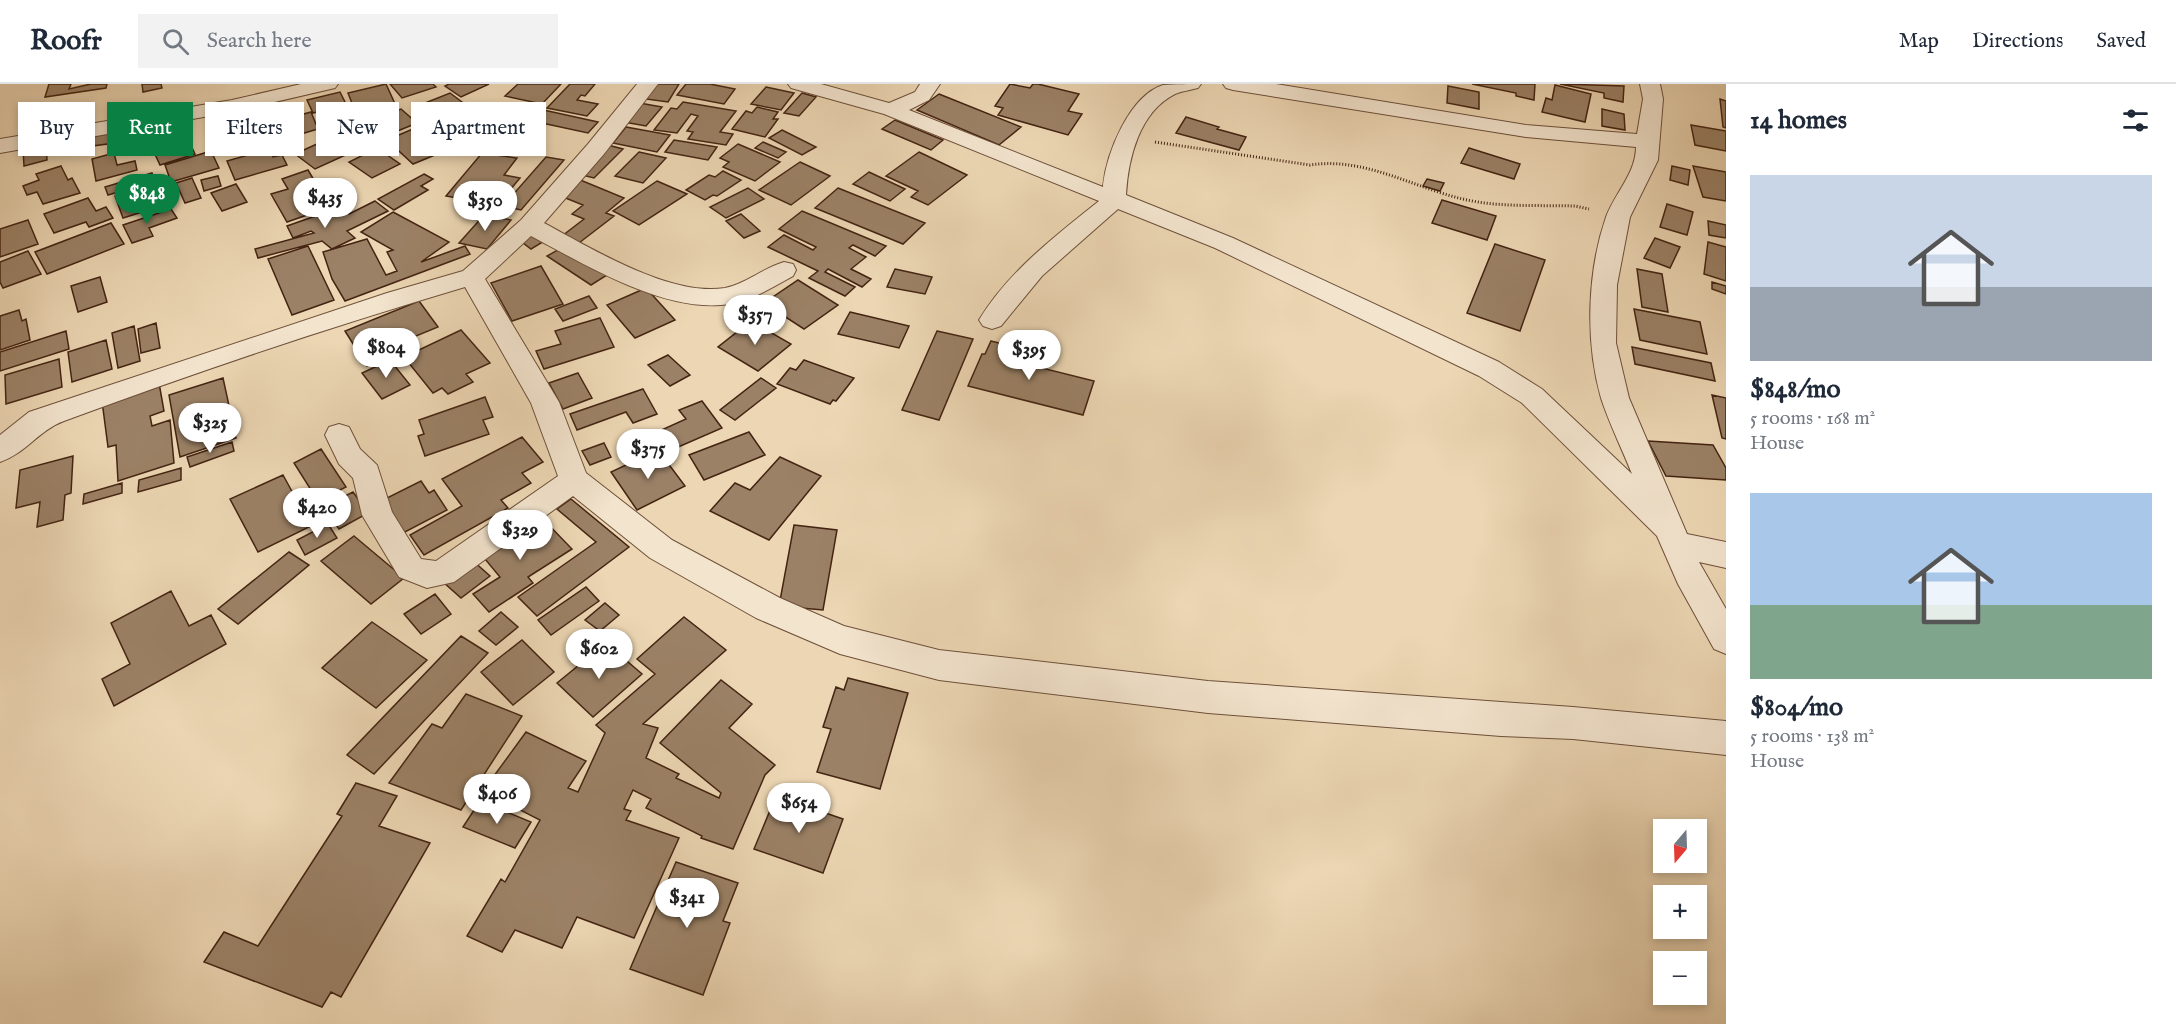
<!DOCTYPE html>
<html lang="en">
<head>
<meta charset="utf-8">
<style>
	:root { --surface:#fff; --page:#f2f2f3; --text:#1f2937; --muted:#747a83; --line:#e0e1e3; --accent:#0b8043 }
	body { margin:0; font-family:"IM FELL English",serif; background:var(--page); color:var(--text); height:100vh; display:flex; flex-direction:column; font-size:22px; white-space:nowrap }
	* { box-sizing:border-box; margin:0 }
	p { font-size:20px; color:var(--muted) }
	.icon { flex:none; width:33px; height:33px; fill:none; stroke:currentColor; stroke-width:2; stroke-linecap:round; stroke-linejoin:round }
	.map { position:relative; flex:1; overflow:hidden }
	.sheet { display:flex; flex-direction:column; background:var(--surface); width:450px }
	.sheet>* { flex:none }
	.banner { position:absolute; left:18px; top:18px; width:570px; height:54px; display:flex; gap:12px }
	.needle { width:39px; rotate:199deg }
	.tools { position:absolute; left:1653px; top:735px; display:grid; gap:12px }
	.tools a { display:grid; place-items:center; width:54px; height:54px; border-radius:0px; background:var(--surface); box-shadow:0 3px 9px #0003; font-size:30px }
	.price { position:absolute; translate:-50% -51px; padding:0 14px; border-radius:21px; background:#fff; color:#222; font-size:20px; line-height:39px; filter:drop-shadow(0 2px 3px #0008) }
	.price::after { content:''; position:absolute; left:50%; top:36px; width:18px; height:14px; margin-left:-9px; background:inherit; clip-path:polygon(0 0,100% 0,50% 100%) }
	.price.selected { background:var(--accent); color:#fff }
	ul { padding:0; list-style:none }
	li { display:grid; align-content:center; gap:12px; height:318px; padding:0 24px }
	li span { display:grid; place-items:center; height:186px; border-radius:0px; color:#555 }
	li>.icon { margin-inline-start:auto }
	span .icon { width:108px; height:108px; fill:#fffc; stroke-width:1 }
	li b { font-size:26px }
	h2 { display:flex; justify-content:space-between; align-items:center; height:72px; padding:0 24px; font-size:26px }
	.chip { padding:0 21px; border-radius:0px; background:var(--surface); box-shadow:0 3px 9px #0003; font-size:21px; line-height:54px }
	.chip.selected { background:var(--accent); color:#fff }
	header { display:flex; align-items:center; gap:36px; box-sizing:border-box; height:84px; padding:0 30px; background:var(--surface); border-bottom:2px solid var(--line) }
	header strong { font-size:28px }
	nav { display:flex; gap:33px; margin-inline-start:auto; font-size:21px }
	.search { width:420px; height:54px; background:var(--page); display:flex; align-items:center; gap:15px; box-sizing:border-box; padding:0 21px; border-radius:0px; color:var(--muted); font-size:22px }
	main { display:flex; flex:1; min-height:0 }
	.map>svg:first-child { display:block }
</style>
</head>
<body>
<header>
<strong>Roofr</strong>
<div class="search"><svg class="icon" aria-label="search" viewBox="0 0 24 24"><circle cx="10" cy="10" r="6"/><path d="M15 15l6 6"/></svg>Search here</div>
<nav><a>Map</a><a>Directions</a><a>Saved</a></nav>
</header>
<main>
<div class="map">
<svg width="1726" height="940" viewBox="0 0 1726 940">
	<rect width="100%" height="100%" fill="#ecd6b3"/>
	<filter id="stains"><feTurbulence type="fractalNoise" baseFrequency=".00333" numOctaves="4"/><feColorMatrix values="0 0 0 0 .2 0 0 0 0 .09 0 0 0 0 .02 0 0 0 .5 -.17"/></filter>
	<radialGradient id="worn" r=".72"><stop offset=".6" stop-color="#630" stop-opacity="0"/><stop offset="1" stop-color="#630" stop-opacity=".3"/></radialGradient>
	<!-- building -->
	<path fill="#9b8166" stroke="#442412" stroke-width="1.5" d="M49 0H71L69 5 91 0H107L106 4 45 13Z
		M142 0H161L162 4 143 8Z
		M386 0 396 22 357 32 348 9Z
		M390 0H433L436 3 402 14Z
		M449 0H489L461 13 445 2Z
		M518 0H561L542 20 505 12Z
		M570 0H595L585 12 581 11 577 16 598 20 587 32 547 24Z
		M656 0H679L668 18 646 15Z
		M686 0H710L735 5 724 20 677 11Z
		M1010 0 1030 4 1033 0H1038L1079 10 1068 27 1082 30 1068 51 998 31 1003 24 995 22Z
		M1472 0H1535L1534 16 1516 12V9Z
		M1560 0 1624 2 1623 18 1604 14V9Z
		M1555 1 1591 10 1585 38 1542 28 1546 14 1552 16Z
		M1448 2 1479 8V25L1447 19Z
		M766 3 794 9 781 26 751 20Z
		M340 8 346 20 313 29 307 16Z
		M450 9 466 21 431 36 415 23Z
		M802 9 816 13 799 32 784 29Z
		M939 10 1021 43 999 61 917 26Z
		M1720 15 1726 17V44L1723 43Z
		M634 18 662 23 646 42 618 37Z
		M683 18 736 27 720 48 733 50 726 61 688 55 693 48 687 47 698 32 691 30 677 49 654 46 671 24 677 25Z
		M757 23 778 28 773 35H778L765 53 732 45 746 27 752 29Z
		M401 25 417 39 383 53 368 39Z
		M539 25 598 38 588 49 528 36Z
		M1602 25 1624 30 1625 46 1602 42Z
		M311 28 318 45 287 54 279 37Z
		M274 30 279 41 266 45 270 53 227 65 221 49 242 43 241 39Z
		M1186 33 1219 43 1217 45 1246 53 1239 66 1176 49Z
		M436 35 464 59 413 80 387 56Z
		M895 36 943 56 931 66 882 45Z
		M1691 41 1726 47V67L1695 61Z
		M626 43 670 51 657 68 613 59Z
		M117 45 115 59 92 62 96 48Z
		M782 46 816 63 802 71 769 54Z
		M343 48 363 63 315 85 295 70Z
		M188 55 195 70 160 81 153 66Z
		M674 56 717 63 708 76 665 68Z
		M596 58 623 65 594 94 566 87Z
		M763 58 786 68 778 74 755 64Z
		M46 60 47 76 24 82 23 65Z
		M738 60 780 78 755 97 723 83 729 78 720 74Z
		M377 64 400 80 372 94 349 78Z
		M1469 64 1520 80 1514 95 1461 79Z
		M269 65 273 73 282 71 287 81 235 96 227 77Z
		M211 67 219 84 171 98 165 81Z
		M639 68 666 74 643 99 615 92Z
		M919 68 967 91 928 121 911 113 918 107 886 92Z
		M114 69 117 81 135 77 137 86 96 97 92 75Z
		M482 69 517 74 504 91 520 94 504 113 492 111 486 119 446 112Z
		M546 73 564 76 521 126 503 122Z
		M800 78 830 92 791 121 759 106Z
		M61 82 68 96 72 94 80 109 43 120 37 108 27 111 23 102 39 96 36 90Z
		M1672 82 1690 86 1688 101 1670 96Z
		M1693 82 1726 88V117L1703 113Z
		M308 86 330 123 287 138 271 110 288 105 282 95Z
		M723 87 741 96 717 112 713 111 705 116 686 106 709 91 715 93Z
		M869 88 905 105 890 117 853 100Z
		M152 89 155 97 108 111 105 103Z
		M424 90 433 95 421 102 428 106 394 126 378 115Z
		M218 92 221 102 204 107 201 96Z
		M573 93 624 114 606 129 614 132 579 159 562 152 584 135 572 130 583 121 553 109Z
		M192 94 201 114 185 119 176 99Z
		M1427 95 1444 99 1440 107 1423 102Z
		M165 97 174 118 123 134 115 112Z
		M657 97 687 110 639 141 613 127Z
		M236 100 247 118 222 127 211 109Z
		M748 104 764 115 726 134 710 123Z
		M838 104 925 139 903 160 815 124Z
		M88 114 96 127 106 123 113 134 89 143 86 138 54 149 44 130Z
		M1442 116 1496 132 1487 156 1432 139Z
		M375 117 388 127 347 147 355 154 332 165 322 157 258 174 255 165 314 149 311 147 293 154 287 142 344 122 349 130Z
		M1667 120 1693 128 1687 151 1660 143Z
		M171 125 177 134 149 144 153 152 132 159 123 141Z
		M802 127 886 162 875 172 853 161 849 164 866 173 851 185 871 195 862 203 828 185 825 188 855 203 845 212 809 194 818 187 768 163 784 151 813 166 816 163 779 145Z
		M393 128 449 158 421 178 465 162 470 170 345 217 332 195 323 168 367 155 386 191 397 187 387 168 393 166 361 148Z
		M741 130 760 147 744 154 726 137Z
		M484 131 511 136 487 165 459 159Z
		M28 136 38 160 0 173V145Z
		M1708 137 1726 141V154L1709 151Z
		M111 139 124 160 47 190 35 168Z
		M532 147 546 156 531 165 518 155Z
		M1655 154 1680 163 1670 184 1644 174Z
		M1708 158 1726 163V197L1704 190Z
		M1495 160 1545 176 1520 247 1467 229Z
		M308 162 334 216 292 231 268 175Z
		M563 163 607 191 591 201 547 172Z
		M28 167 41 190 3 204 0 198V178Z
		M541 182 563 220 512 237 491 199Z
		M895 185 932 193 925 210 887 203Z
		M1637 185 1662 190 1668 228 1642 223Z
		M100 193 107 218 78 228 71 202Z
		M798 196 838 221 804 245 764 219Z
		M1712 198 1726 202V210L1712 205Z
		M646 204 675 236 635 254 607 221Z
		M589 212 597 224 563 237 555 225Z
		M419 217 438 243 377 268 382 276 367 282 345 247Z
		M1634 225 1700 238 1707 270 1640 256Z
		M19 226 22 237 26 235 30 256 0 266V232Z
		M850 228 909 242 899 264 838 250Z
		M600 234 614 263 544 285 536 267 561 260 555 247Z
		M751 237 791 260 758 287 718 263Z
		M156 239 160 264 141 269 138 245Z
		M134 242 140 277 118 284 112 249Z
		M461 246 490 279 466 290 473 298 448 310 442 304 433 309 404 273Z
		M66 247 69 265 0 287V268Z
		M937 247 973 255 939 336 902 326Z
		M106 256 112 285 72 298 68 268Z
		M991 257 1015 263 1010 276 1094 297 1083 331 968 302 982 270H985Z
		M1632 263 1711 279 1715 297 1635 280Z
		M668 271 690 291 670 302 648 281Z
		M59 275 62 303 6 320 5 291Z
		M390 276 410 301 382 315 362 289Z
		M804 276 854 294 836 317 833 316 830 320 777 300 790 284 796 286Z
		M578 289 592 314 563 325 549 299Z
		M223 294 236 354 180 373 169 311Z
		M761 294 776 304 735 336 720 326Z
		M159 299 164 327 150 332 152 342 170 336 174 379 118 397 116 361 108 363 102 317Z
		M643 305 657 330 633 339 626 328 577 346 570 330Z
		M1712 311 1726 314V355L1722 354Z
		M485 313 493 333 483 336 489 350 425 372 418 352 424 350 419 336Z
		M702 317 722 344 669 367 657 348 686 335 679 326Z
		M749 348 765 371 704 396 689 371Z
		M522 353 543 378 522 389 531 399 501 416 508 424 424 471 410 451 462 422 442 395Z
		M1648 357 1713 361 1726 384V396L1666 392Z
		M232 358 234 367 190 383 187 373Z
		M604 359 611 373 590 381 582 367Z
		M321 365 346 403 318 417 294 379Z
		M658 366 685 402 637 426 611 388Z
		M73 372 71 409 65 411 63 436 37 443 40 418 16 424 20 386Z
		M780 373 821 392 769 456 710 427 735 399 750 406Z
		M181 384V396L138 408 139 396Z
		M283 391 311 442 258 468 230 415Z
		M421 397 429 409 434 406 447 426 401 450 381 417Z
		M122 399V409L83 420 84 410Z
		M353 408 368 429 339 445 323 423Z
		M571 415 629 463 537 532 518 513 596 458 557 425Z
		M540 432 572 465 528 493 533 499 489 528 473 510 500 493 480 469Z
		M328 440 337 454 305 471 297 456Z
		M794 441 837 446 823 526 779 522Z
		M354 452 404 494 371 520 321 477Z
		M289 468 309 481 238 540 218 525Z
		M472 476 490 492 461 514 442 497Z
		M586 503 599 517 551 551 538 536Z
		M171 507 189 542 211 531 226 560 114 622 102 595 130 580 111 539Z
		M435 510 451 530 421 550 404 530Z
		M605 519 619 531 600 547 585 536Z
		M501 528 518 543 496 561 479 547Z
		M684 533 726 566 643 640 658 644 646 674 679 690 676 694 719 714 721 709 660 659 721 596 752 620 729 644 775 681 765 691 733 765 701 754 702 752 646 724 651 715 633 706 624 725 631 727 626 736 679 754 634 854 577 833 562 864 515 846 502 868 467 852 501 795 505 798 540 736 483 707 526 648 586 677 568 704 578 708 605 649 596 641 655 590 637 575Z
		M372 538 427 576 376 624 322 584Z
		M461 552 488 569 374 690 347 671Z
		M522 556 554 588 513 621 481 588Z
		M606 559 642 590 593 633 557 599Z
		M848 594 908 609 880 705 817 688 831 645 823 643 836 603 844 606Z
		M466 610 522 632 461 726 389 699 432 640 442 644Z
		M356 699 397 712 379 742 430 759 341 913 331 908 322 923 204 878 224 848 258 862 342 732 337 730Z
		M776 712 843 735 823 789 754 765Z
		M480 717 531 738 515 764 463 743Z
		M676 778 738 799 723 837 730 839 703 911 630 885Z"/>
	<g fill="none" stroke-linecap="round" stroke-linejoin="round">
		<defs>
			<path id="street" d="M301 0H338L335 4 232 28 0 69V55L232 16Z
				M637 0H658L604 70 544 139C591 164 670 213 725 204 746 200 763 184 784 178L793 180 796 186 793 192C771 204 747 220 721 221 659 226 584 180 531 152L485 195 559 318 586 389 672 456 780 514 844 542 939 566 1208 597 1573 623 1726 637V671L1573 655 1501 652 1208 629 939 596 840 570 756 534 650 474 573 412 454 498 427 504 399 493 362 431 353 394 339 380 325 351 329 343 339 340 349 343 360 365 377 381 392 428 421 475 436 477 558 392 531 319 465 203C330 243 196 288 64 337 39 346 25 370 0 378V351L29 328 387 209 463 187 521 136 588 60Z
				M788 0H821L889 19 915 8 920 0H940L929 16 909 26 1103 103C1106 70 1129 12 1163 1 1175 0 1190 0 1201 0L1198 4C1191 6 1182 7 1175 10 1139 28 1128 75 1126 111L1233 154 1499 278 1542 305 1632 390C1622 365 1609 339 1601 314 1585 258 1587 188 1606 133 1615 109 1636 89 1636 63L1526 53 1233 6 1226 4 1223 0H1276L1526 41 1637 50 1643 15 1640 0H1660L1663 15 1658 76 1630 133 1617 201 1616 259 1629 314 1687 450 1726 458V484L1699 478 1726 525V570L1714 565 1678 500 1657 452 1522 319 1479 292 1215 164 1118 125 1042 192 1001 242 992 245 983 242 979 236C1008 188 1055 152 1099 117L884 30 791 4Z"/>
		</defs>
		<!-- street casing -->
		<use href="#street" stroke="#6e503a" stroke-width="2"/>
		<!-- path -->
		<path stroke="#442412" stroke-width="3" stroke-dasharray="1 2" stroke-linecap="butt" d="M1155 58 1310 81C1370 72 1420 109 1478 118 1510 123 1543 121 1575 122L1589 125"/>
		<!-- street -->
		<use href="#street" fill="#f3e4ce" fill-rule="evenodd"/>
	</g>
	<rect width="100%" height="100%" filter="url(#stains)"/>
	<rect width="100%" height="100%" fill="url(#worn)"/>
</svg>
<div class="tools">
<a><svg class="needle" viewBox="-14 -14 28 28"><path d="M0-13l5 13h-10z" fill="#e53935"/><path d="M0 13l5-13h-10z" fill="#747a83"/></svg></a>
<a>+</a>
<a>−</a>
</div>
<b class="price selected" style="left:147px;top:141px">$848</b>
<b class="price" style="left:325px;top:145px">$435</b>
<b class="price" style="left:485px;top:148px">$350</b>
<b class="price" style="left:755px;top:262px">$357</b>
<b class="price" style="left:386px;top:295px">$804</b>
<b class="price" style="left:1029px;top:297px">$395</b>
<b class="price" style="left:210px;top:370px">$325</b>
<b class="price" style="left:648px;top:396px">$375</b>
<b class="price" style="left:317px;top:455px">$420</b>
<b class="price" style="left:520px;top:477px">$329</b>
<b class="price" style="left:599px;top:596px">$602</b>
<b class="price" style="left:497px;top:741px">$406</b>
<b class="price" style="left:799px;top:750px">$654</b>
<b class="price" style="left:687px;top:845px">$341</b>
<div class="banner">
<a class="chip">Buy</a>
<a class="chip selected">Rent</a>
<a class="chip">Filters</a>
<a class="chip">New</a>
<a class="chip">Apartment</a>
</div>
</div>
<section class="sheet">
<h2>14 homes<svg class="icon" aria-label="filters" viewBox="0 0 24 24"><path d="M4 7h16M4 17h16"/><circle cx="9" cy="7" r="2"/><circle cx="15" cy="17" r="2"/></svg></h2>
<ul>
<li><span style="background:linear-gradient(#c9d6e8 60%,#9aa5b1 0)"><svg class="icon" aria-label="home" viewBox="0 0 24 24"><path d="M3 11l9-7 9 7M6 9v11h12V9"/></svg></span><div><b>$848/mo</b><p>5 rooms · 168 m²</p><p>House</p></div></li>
<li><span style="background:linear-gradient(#a9c7e8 60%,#7fa58c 0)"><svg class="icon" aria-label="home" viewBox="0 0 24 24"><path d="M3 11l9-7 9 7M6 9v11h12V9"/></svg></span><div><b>$804/mo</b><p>5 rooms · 138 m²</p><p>House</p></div></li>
</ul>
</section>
</main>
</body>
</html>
